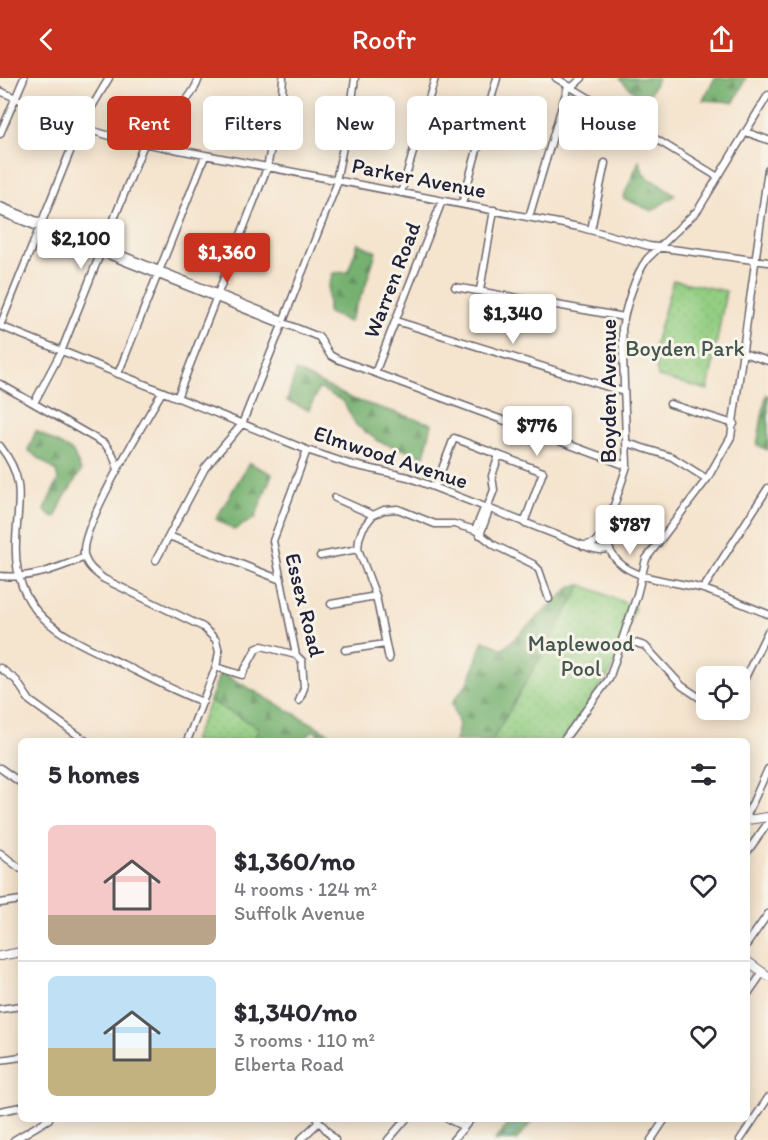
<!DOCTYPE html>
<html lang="en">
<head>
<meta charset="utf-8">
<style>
	:root { --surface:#fff; --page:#f2f2f3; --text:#2b2b33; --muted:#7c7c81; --line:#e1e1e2; --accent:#c8321e }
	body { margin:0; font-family:Itim,sans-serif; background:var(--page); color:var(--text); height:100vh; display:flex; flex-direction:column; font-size:22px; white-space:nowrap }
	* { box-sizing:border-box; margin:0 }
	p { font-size:20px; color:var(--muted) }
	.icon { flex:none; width:33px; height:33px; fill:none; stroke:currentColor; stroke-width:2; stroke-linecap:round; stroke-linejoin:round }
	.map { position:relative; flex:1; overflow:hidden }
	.sheet { position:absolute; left:18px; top:660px; width:732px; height:384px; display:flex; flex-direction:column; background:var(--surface); border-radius:9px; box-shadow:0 3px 15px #0003 }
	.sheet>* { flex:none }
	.top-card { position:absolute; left:18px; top:18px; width:732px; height:54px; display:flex; gap:12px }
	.fabs { position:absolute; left:696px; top:588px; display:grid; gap:12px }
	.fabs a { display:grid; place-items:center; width:54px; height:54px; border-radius:9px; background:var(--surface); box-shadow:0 3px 15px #0003; font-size:30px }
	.price { position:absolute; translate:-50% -51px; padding:0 14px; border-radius:6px; background:#fff; color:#222; font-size:20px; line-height:39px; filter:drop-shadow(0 2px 3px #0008) }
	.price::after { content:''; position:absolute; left:50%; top:36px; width:18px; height:14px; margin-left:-9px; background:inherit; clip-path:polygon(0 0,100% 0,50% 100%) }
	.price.current { background:var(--accent); color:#fff }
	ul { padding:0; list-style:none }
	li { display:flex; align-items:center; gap:18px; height:150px; padding:0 30px }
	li+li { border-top:2px solid var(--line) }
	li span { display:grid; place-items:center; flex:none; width:168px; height:120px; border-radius:9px; color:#555 }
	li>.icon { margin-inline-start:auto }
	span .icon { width:72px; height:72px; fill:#fffc; stroke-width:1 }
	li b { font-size:26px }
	h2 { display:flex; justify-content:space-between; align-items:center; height:72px; padding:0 30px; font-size:26px }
	.chip { padding:0 21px; border-radius:9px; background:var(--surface); box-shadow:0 3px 15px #0003; font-size:21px; line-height:54px }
	.chip.current { background:var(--accent); color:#fff }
	header { display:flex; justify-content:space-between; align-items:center; height:78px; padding:0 30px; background:var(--accent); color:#fff; font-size:27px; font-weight:600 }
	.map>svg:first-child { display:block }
</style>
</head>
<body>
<header><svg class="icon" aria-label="back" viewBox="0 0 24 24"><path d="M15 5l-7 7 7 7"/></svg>Roofr<svg class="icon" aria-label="share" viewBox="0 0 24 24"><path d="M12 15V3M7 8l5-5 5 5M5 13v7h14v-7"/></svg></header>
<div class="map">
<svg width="768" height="1062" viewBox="0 0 768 1062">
	<defs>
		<pattern id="forest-firs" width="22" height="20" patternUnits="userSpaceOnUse" patternTransform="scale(1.5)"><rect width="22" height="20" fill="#76b170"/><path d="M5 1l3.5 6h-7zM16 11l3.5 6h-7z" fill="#60905d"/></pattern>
		<pattern id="park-dots" width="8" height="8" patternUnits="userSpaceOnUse" patternTransform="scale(1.5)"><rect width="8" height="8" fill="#93ce82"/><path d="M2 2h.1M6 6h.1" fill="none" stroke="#7eb171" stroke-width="1.8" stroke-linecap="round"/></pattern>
	</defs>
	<rect width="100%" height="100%" fill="#f7f3e8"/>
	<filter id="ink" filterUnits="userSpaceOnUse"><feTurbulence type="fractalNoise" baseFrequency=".0167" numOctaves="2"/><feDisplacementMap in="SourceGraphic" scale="12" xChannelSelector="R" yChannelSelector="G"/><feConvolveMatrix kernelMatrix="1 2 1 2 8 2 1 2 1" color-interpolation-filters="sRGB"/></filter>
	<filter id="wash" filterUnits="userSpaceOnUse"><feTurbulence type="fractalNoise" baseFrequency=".008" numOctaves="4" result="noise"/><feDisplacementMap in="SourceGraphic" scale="24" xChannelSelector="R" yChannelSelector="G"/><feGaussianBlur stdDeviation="1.35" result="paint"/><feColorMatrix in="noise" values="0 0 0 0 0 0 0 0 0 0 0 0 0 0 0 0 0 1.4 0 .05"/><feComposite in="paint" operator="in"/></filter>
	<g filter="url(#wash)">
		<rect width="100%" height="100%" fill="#f5e4ce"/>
		<!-- forest -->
		<path fill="url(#forest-firs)" stroke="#4c6a56" stroke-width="1.5" d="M621 0H658L645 24 620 1Z
			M715 0H746L734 24 703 22Z
			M639 83 644 97 675 117 652 133 623 120Z
			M358 165 376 174 365 209 349 244 328 235V210L333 195 348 194Z
			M296 293 352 321 432 346 424 378 380 364 356 347 343 323 319 310 309 332 287 323Z
			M766 317H768V372L757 367Z
			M36 353 73 374 81 393 64 420 55 440 44 432 58 402 56 393 28 372Z
			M249 385 272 396 255 440 234 452 216 441Z
			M582 507 492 663H455L459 647 452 625 469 603 483 562 503 571 572 508Z
			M220 594 343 663H326L313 652 303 663H252L258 650 210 623Z
			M513 1041H535L516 1062H495Z"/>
		<!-- park -->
		<path fill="url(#park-dots)" stroke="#5a785e" stroke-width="1.5" d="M673 202 726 213 708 312 658 299 653 273Z
			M582 507 635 529 613 591 562 663H492Z
			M210 623 259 650 252 663H193Z"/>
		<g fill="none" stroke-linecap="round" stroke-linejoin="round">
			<!-- stream -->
			<path stroke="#74c0ee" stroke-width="1.5" d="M505 1062 525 1041"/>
		</g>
	</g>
	<g filter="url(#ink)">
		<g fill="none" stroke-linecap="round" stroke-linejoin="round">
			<defs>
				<path id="minor" d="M556 0 718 99
					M571 10 582 0
					M0 13 80 49 117 60 579 149 649 168 768 184
					M768 17 698 132 647 181C635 197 625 231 622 251L627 388 606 452C606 504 667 500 703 511 725 518 747 528 768 536
					M746 54 768 62
					M0 56 24 0
					M139 65 145 57C165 41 191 26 199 0
					M336 103 351 30 355 0
					M401 115 435 0
					M462 126 497 0
					M0 128 281 241
					M0 134 279 245
					M529 139 568 8
					M591 152 605 85
					M455 209 624 239
					M480 212 494 132
					M284 241 338 103
					M396 243 624 314
					M286 246 319 259 330 277 337 281 627 388
					M0 248 307 372 349 386 408 399 590 470 600 472 609 471
					M0 248 80 49 109 0
					M743 275 768 283
					M375 295 442 123
					M118 296 205 78
					M0 306 105 366 113 377 118 391
					M162 314C146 342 80 449 84 476 86 488 95 494 104 501L203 549 216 562 219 574 216 589 187 663
					M177 320 267 90 282 14 283 0
					M34 325 61 274 144 66
					M670 326 734 346
					M627 365 672 379 707 401
					M0 368C28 404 17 424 16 464 12 540 67 559 124 587 150 600 176 614 203 624
					M435 409 454 360 543 394 524 445
					M335 420 373 437
					M487 430 494 412 492 398 499 377
					M475 452 483 433 487 430 488 435 480 457
					M169 458 281 502
					M583 468 594 465 606 452
					M320 478 358 471
					M156 482 205 390 242 346 282 247
					M0 498C31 501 56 491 85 479
					M703 511 768 410
					M331 526 376 518
					M623 561 645 568 682 608 706 624
					M345 572 385 566
					M389 581 376 518 358 471 359 461 363 450 373 437 384 432 398 431 435 446H454L475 452 494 467 533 486 539 492 549 521
					M216 589 242 597 256 571 262 568 296 577
					M0 590 16 602 30 623 86 663
					M740 610 768 553
					M299 623 304 610 302 583 296 577 273 463 307 372
					M563 663 609 601 637 517 646 481 707 401 731 359 768 91
					M0 690 21 705
					M747 737 768 691
					M747 774 768 745
					M0 775 21 791
					M0 825 21 822
					M747 866 768 836
					M747 917 763 894
					M0 931 21 928
					M0 982 21 979
					M0 1033 21 1029
					M317 1041 335 1062
					M448 1041 464 1049
					M14 1062 49 1041
					M300 1062 319 1044
					M388 1062 406 1041
					M453 1062 471 1041
					M651 1062 665 1041
					M740 1062 768 1020"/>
				<path id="major" d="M747 742 768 739
					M0 878 21 874
					M747 883 768 898"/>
			</defs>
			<!-- minor casing -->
			<use href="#minor" stroke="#6c666e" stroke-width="9"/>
			<!-- major casing -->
			<use href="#major" stroke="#6c666e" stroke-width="10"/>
			<!-- minor -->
			<use href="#minor" stroke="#fff" stroke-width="6"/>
			<!-- major -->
			<use href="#major" stroke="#fff" stroke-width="8"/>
		</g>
	</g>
	<g text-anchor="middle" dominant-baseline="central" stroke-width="6" stroke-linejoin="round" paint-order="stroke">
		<!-- street labels -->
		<g font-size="22" fill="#22223b" stroke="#f7f3e8">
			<text transform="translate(419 100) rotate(11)">Parker Avenue</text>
			<text transform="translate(392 202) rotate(-69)">Warren Road</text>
			<text transform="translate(608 313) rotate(-90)">Boyden Avenue</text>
			<text transform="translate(391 379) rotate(18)">Elmwood Avenue</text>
			<text transform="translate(305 527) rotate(76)">Essex Road</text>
		</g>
		<!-- park labels -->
		<g font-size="22" fill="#445650" stroke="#f7f3e8">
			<text x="685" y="270">Boyden Park</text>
			<text x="581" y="565">Maplewood<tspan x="581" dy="25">Pool</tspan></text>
		</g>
	</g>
</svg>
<div class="fabs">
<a><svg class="icon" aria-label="locate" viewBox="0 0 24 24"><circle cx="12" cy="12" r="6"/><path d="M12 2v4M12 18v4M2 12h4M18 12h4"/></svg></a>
</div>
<b class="price" style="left:81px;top:192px">$2,100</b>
<b class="price current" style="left:227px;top:206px">$1,360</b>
<b class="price" style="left:513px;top:267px">$1,340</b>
<b class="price" style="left:537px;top:379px">$776</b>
<b class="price" style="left:630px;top:478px">$787</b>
<div class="top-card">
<a class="chip">Buy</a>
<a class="chip current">Rent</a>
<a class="chip">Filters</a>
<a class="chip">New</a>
<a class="chip">Apartment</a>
<a class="chip">House</a>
</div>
<section class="sheet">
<h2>5 homes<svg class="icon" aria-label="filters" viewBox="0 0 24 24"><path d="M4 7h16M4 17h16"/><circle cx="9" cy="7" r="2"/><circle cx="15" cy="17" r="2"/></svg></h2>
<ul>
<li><span style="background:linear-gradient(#f6c9c9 75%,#b9a48a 0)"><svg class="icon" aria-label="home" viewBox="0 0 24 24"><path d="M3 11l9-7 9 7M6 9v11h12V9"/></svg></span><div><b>$1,360/mo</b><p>4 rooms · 124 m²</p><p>Suffolk Avenue</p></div><svg class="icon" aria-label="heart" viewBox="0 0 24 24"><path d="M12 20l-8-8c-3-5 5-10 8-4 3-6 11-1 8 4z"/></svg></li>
<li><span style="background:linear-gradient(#bfe0f5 60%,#c2b280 0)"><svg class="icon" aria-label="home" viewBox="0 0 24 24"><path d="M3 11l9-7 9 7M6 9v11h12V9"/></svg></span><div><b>$1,340/mo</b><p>3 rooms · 110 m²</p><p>Elberta Road</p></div><svg class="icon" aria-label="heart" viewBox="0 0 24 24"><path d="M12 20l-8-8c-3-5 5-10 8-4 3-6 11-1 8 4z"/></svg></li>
</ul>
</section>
</div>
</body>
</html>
